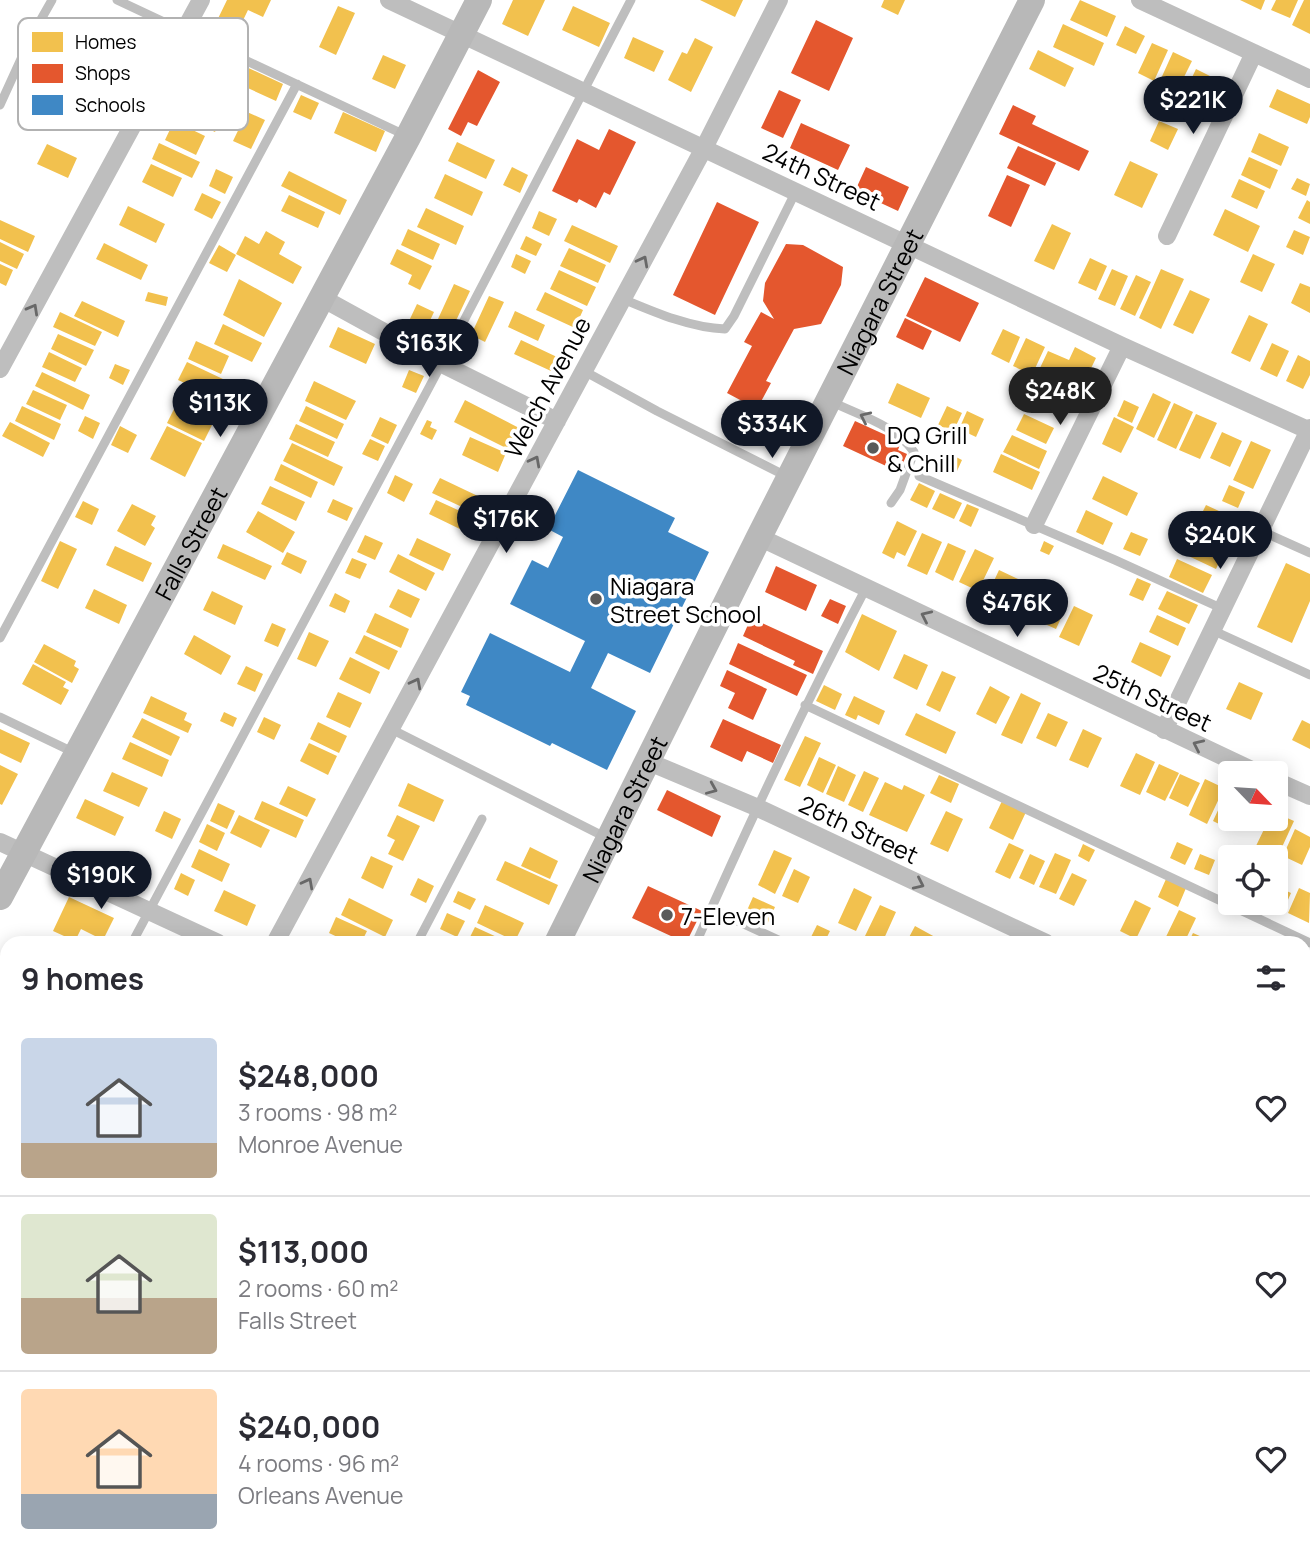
<!DOCTYPE html>
<html lang="en">
<head>
<meta charset="utf-8">
<style>
	:root { --surface:#fff; --page:#f2f2f3; --text:#2b2b33; --muted:#7c7c81; --line:#e1e1e2; --accent:#111827 }
	body { margin:0; font-family:Manrope,sans-serif; background:var(--page); color:var(--text); height:100vh; display:flex; flex-direction:column; font-size:26px; white-space:nowrap }
	* { box-sizing:border-box; margin:0 }
	p { font-size:23px; color:var(--muted) }
	.icon { flex:none; width:38px; height:38px; fill:none; stroke:currentColor; stroke-width:2; stroke-linecap:round; stroke-linejoin:round }
	.map { position:relative; flex:1; overflow:hidden }
	.side { position:absolute; left:0px; top:936px; width:1311px; height:625px; display:flex; flex-direction:column; background:var(--surface); border-radius:21px 21px 0 0; box-shadow:0 4px 18px #0003 }
	.side>* { flex:none }
	.needle { width:46px; rotate:115deg }
	.fabs { position:absolute; left:1218px; top:761px; display:grid; gap:14px }
	.fabs a { display:grid; place-items:center; width:70px; height:70px; border-radius:7px; background:var(--surface); box-shadow:0 4px 18px #0003; font-size:35px }
	.price { position:absolute; translate:-50% -60px; padding:0 16px; border-radius:24px; background:var(--accent); color:#fff; font-size:23px; line-height:46px; filter:drop-shadow(0 2px 4px #0008) }
	.price::after { content:''; position:absolute; left:50%; top:42px; width:21px; height:16px; margin-left:-10px; background:inherit; clip-path:polygon(0 0,100% 0,50% 100%) }
	.price.current { background:#222; color:#fff }
	ul { padding:0; list-style:none }
	li { display:flex; align-items:center; gap:21px; height:175px; padding:0 21px }
	li+li { border-top:2px solid var(--line) }
	li span { display:grid; place-items:center; flex:none; width:196px; height:140px; border-radius:7px; color:#555 }
	li>.icon { margin-inline-start:auto }
	span .icon { width:84px; height:84px; fill:#fffc; stroke-width:1 }
	li b { font-size:30px }
	h2 { display:flex; justify-content:space-between; align-items:center; height:84px; padding:0 21px; font-size:30px }
	.map>svg:first-child { display:block }
</style>
</head>
<body>
<div class="map">
<svg width="1310" height="1560" viewBox="0 0 1310 1560">
	<rect width="100%" height="100%" fill="#fff"/>
	<!-- homes -->
	<path fill="#f2c14e" d="M227 0H271L263 17 248 10 231 45 210 35Z
		M513 0H545L528 36 502 24Z
		M700 0H743L735 17Z
		M884 0H905L898 15 881 7Z
		M1080 0 1116 16 1107 37 1070 20Z
		M1240 0H1265L1261 10Z
		M1276 0H1298L1290 18 1271 10Z
		M1304 0H1310V34L1292 25Z
		M338 6 355 13 336 55 319 47Z
		M573 6 610 23 599 47 562 30Z
		M1063 24 1104 43 1094 66 1053 47Z
		M1125 26 1145 36 1136 54 1116 45Z
		M633 37 664 51 654 72 624 58Z
		M695 38 713 47 691 92 668 80 682 52 687 54Z
		M1152 43 1168 50 1154 81 1138 73Z
		M201 46 283 84 276 101 193 63Z
		M1038 50 1074 68 1065 87 1029 69Z
		M1173 52 1192 61 1177 91 1159 83Z
		M383 55 406 65 395 89 372 79Z
		M1196 69 1214 78 1204 99 1186 90Z
		M1277 89 1310 104V117L1307 124 1269 107Z
		M301 95 319 103 311 120 293 112Z
		M195 98 224 112 215 132 186 118Z
		M247 112 265 120 251 149 233 141Z
		M343 112 385 131 376 152 334 133Z
		M174 121 205 136 196 155 165 140Z
		M1159 121 1178 129 1168 150 1150 141Z
		M1259 133 1289 147 1281 166 1251 152Z
		M457 142 495 160 486 179 448 161Z
		M159 143 200 162 192 178 152 159Z
		M47 144 77 158 68 178 37 164Z
		M1249 157 1278 170 1270 189 1241 175Z
		M1130 161 1158 174 1142 208 1114 195Z
		M151 164 182 178 173 197 142 182Z
		M512 167 528 175 520 193 503 185Z
		M216 169 233 177 225 194 209 186Z
		M289 171 347 200 340 215 281 186Z
		M445 174 483 192 472 216 434 198Z
		M1297 178 1310 184 1306 196 1291 189Z
		M1239 179 1265 191 1257 209 1231 197Z
		M202 193 221 202 212 219 194 210Z
		M289 195 325 212 318 228 281 211Z
		M1307 200 1310 202V224L1298 218Z
		M128 206 165 224 156 243 119 225Z
		M426 208 464 226 456 245 417 227Z
		M1225 209 1260 226 1248 252 1213 235Z
		M539 211 557 219 549 236 532 228Z
		M0 220 35 236 28 252 0 239Z
		M1052 224 1071 233 1054 270 1034 261Z
		M572 225 618 246 610 263 564 241Z
		M408 229 440 244 433 260 401 245Z
		M1294 230 1310 237 1303 255 1286 247Z
		M266 231 285 242 279 254 302 267 293 284 236 254 245 236 259 244Z
		M526 236 542 244 536 256 520 249Z
		M0 242 24 254 17 269 0 261Z
		M104 243 148 265 141 280 96 259Z
		M219 245 236 255 227 272 209 263Z
		M569 248 606 265 598 283 560 266Z
		M397 249 432 266 420 290 408 284 412 275 390 264Z
		M516 254 531 261 525 274 511 267Z
		M1253 254 1275 264 1262 292 1240 282Z
		M1090 258 1107 266 1096 291 1078 283Z
		M0 264 13 270 6 286 0 283Z
		M1112 269 1128 276 1115 306 1098 299Z
		M1161 269 1184 279 1161 329 1139 318Z
		M559 270 596 287 587 306 550 289Z
		M1136 275 1151 282 1135 316 1120 309Z
		M239 279 282 303 264 337 223 315Z
		M1300 283 1310 287V313L1291 303Z
		M454 284 470 291 453 327 438 319Z
		M1190 290 1210 299 1193 334 1173 325Z
		M148 292 168 297 166 306 145 301Z
		M545 292 583 310 575 328 536 310Z
		M489 296 504 302 485 342 471 335Z
		M82 301 125 321 118 337 74 316Z
		M417 304 434 312 426 329 409 321Z
		M515 311 545 325 538 341 508 327Z
		M60 312 102 332 95 346 53 327Z
		M1249 315 1268 324 1250 362 1231 353Z
		M223 324 262 343 252 362 214 344Z
		M338 327 375 344 366 364 329 347Z
		M1003 329 1020 337 1009 363 991 354Z
		M58 334 94 350 86 366 51 349Z
		M1026 338 1045 347 1032 375 1013 366Z
		M521 340 557 357 551 371 514 354Z
		M196 341 229 356 221 374 188 359Z
		M1272 343 1289 351 1277 377 1260 369Z
		M1075 347 1096 358 1080 391 1058 381 1050 396 1031 387 1048 351 1069 360Z
		M49 352 82 368 75 382 42 367Z
		M1298 355 1310 361V375L1303 389 1286 381Z
		M187 362 225 380 217 398 178 380Z
		M115 364 130 370 123 385 109 378Z
		M409 370 424 376 416 393 402 387Z
		M42 372 90 395 83 410 35 386Z
		M314 381 356 401 346 420 305 401Z
		M897 383 930 398 921 418 888 403Z
		M33 390 67 405 60 420 26 404Z
		M187 390 224 409 216 425 213 423 204 441 167 423 175 407 178 408Z
		M1153 393 1171 402 1154 438 1136 429Z
		M465 400 521 429 510 450 454 422Z
		M1124 400 1139 407 1132 423 1117 416Z
		M1174 403 1193 412 1176 449 1157 440Z
		M22 406 61 424 54 440 15 421Z
		M306 406 344 424 337 439 299 421Z
		M947 406 962 413 953 432 938 425Z
		M967 411 984 419 976 437 959 429Z
		M1024 414 1054 428 1046 444 1016 430Z
		M1196 414 1217 423 1200 459 1179 450Z
		M85 416 100 423 93 439 78 431Z
		M380 417 397 425 388 444 371 436Z
		M1114 417 1134 427 1121 453 1102 444Z
		M427 420 432 422 430 427 437 430 432 440 420 434Z
		M10 422 50 443 43 457 2 436Z
		M296 424 335 442 328 457 289 439Z
		M120 426 137 435 128 453 111 445Z
		M167 426 202 443 185 477 150 459Z
		M1222 432 1242 441 1230 467 1210 458Z
		M1012 435 1047 451 1039 469 1003 452Z
		M470 437 506 453 498 472 462 455Z
		M370 439 385 446 378 461 362 454Z
		M1251 441 1271 450 1253 489 1233 480Z
		M292 443 343 467 334 486 283 461Z
		M950 454 962 460 957 471 945 465Z
		M1001 454 1040 472 1032 490 993 472Z
		M281 464 318 482 311 498 274 480Z
		M395 475 413 484 404 502 387 493Z
		M1103 476 1138 493 1127 516 1092 499Z
		M440 478 482 498 475 513 432 493Z
		M919 483 935 491 927 508 910 500Z
		M1229 485 1245 492 1238 508 1222 501Z
		M270 486 305 502 296 521 261 504Z
		M940 493 962 503 954 519 932 509Z
		M333 499 353 508 347 521 327 512Z
		M436 500 471 516 464 531 429 514Z
		M83 501 99 509 92 525 75 517Z
		M132 504 156 516 151 525 155 528 145 546 117 531Z
		M967 504 979 509 971 527 959 521Z
		M1206 505 1232 517 1223 535 1197 523Z
		M1086 510 1113 523 1103 545 1076 532Z
		M258 511 295 532 283 553 246 532Z
		M897 521 917 531 905 556 897 552 894 559 882 553Z
		M1131 532 1148 539 1140 556 1123 549Z
		M922 533 942 542 927 575 907 566Z
		M1189 533 1225 550 1216 569 1180 552Z
		M365 535 383 543 375 560 357 552Z
		M417 538 451 554 443 571 409 555Z
		M60 541 77 549 58 589 41 581Z
		M1044 541 1054 546 1049 555 1040 551Z
		M948 543 966 551 953 581 935 572Z
		M223 544 272 566 265 580 217 558Z
		M115 546 152 563 143 582 106 565Z
		M975 549 994 558 978 591 959 582Z
		M287 552 307 561 301 574 281 564Z
		M398 554 435 573 426 591 389 572Z
		M352 558 367 564 360 579 345 573Z
		M1177 559 1212 575 1203 593 1169 577Z
		M1286 563 1310 574V601L1292 643 1257 627Z
		M999 570 1018 579 1006 605 987 596Z
		M1137 578 1151 584 1143 601 1129 595Z
		M1025 583 1043 591 1031 616 1013 608Z
		M94 589 127 605 119 624 85 608Z
		M398 589 420 599 411 618 389 607Z
		M212 591 243 606 235 625 203 610Z
		M1167 591 1198 605 1189 624 1158 609Z
		M335 593 350 601 345 613 329 606Z
		M1051 595 1068 603 1056 629 1038 621Z
		M1074 606 1093 615 1079 646 1059 637Z
		M375 613 409 629 401 648 366 632Z
		M862 614 897 631 879 671 845 652Z
		M1157 615 1186 628 1178 646 1149 632Z
		M272 623 286 629 278 647 264 641Z
		M309 632 329 641 316 667 297 659Z
		M194 635 231 656 221 675 184 654Z
		M364 635 398 651 389 670 355 653Z
		M1140 642 1171 656 1161 677 1131 662Z
		M44 644 76 661 74 666 79 669 72 683 34 662Z
		M904 654 928 665 917 690 893 678Z
		M350 657 380 672 370 694 339 679Z
		M33 664 66 682 63 687 69 690 61 705 22 684Z
		M246 666 263 674 255 692 237 684Z
		M942 671 956 677 940 712 926 705Z
		M1239 682 1263 693 1251 720 1226 709Z
		M824 685 842 694 835 710 816 701Z
		M990 686 1010 697 996 724 976 714Z
		M338 692 362 703 350 728 326 717Z
		M1021 693 1041 703 1022 744 1001 735Z
		M151 696 187 713 184 720 192 724 188 733 143 713Z
		M854 696 885 711 879 725 858 715 856 720 845 715Z
		M224 712 237 718 233 727 220 721Z
		M916 713 956 732 946 754 905 735Z
		M1048 713 1068 722 1056 747 1036 738Z
		M264 717 281 725 274 740 257 732Z
		M142 718 180 737 171 756 132 737Z
		M1302 720 1310 724V749L1292 740Z
		M318 722 347 736 339 753 310 739Z
		M0 729 30 743 21 763 0 753Z
		M1083 729 1102 738 1088 768 1069 760Z
		M805 736 821 743 800 787 784 780Z
		M130 742 169 760 162 777 122 759Z
		M309 743 337 756 328 775 300 761Z
		M1136 753 1155 762 1140 795 1120 786Z
		M819 757 836 765 823 793 807 785Z
		M1159 764 1179 773 1165 801 1146 792Z
		M0 765 18 774 2 805 0 804Z
		M838 766 856 775 844 802 826 794Z
		M864 771 879 778 863 812 848 805Z
		M112 772 148 788 139 807 103 791Z
		M1180 774 1200 783 1188 807 1169 798Z
		M939 775 959 784 951 803 930 793Z
		M1205 779 1224 788 1207 824 1189 815Z
		M885 782 902 790 904 785 925 795 907 832 869 815Z
		M408 783 444 800 434 822 398 806Z
		M288 786 316 799 307 817 279 804Z
		M1227 791 1230 792V819H1236L1231 830 1213 821Z
		M85 799 124 817 115 836 76 818Z
		M262 801 304 820 296 838 254 819Z
		M1002 801 1026 812 1013 840 989 828Z
		M218 803 235 811 227 829 210 821Z
		M164 811 181 819 172 839 155 831Z
		M946 811 963 819 948 852 930 844Z
		M1276 813 1294 821 1277 858 1255 848 1269 819H1276Z
		M239 815 270 830 261 848 230 833Z
		M397 815 420 826 403 861 388 854 395 840 387 836Z
		M207 824 225 833 217 851 199 842Z
		M1295 829 1310 837V847L1302 865 1283 856Z
		M1177 842 1193 849 1185 865 1170 858Z
		M1009 843 1024 850 1010 879 995 872Z
		M1083 844 1095 850 1089 862 1078 856Z
		M530 847 558 861 550 879 521 866Z
		M199 849 230 864 222 882 191 867Z
		M774 850 792 858 775 894 758 885Z
		M1055 853 1071 860 1056 894 1039 887Z
		M1030 854 1045 861 1034 885 1019 878Z
		M1200 854 1215 860 1209 875 1194 869Z
		M371 856 393 866 383 889 361 878Z
		M505 861 558 885 549 905 496 880Z
		M794 869 810 877 798 903 782 896Z
		M181 873 195 880 188 896 174 889Z
		M1072 873 1087 880 1074 906 1059 899Z
		M418 878 434 886 426 903 410 895Z
		M1166 879 1186 888 1178 907 1158 897Z
		M1276 886 1291 893 1283 911 1265 903H1276Z
		M854 888 872 897 856 931 838 923Z
		M1299 888 1310 893 1309 923 1288 913Z
		M224 890 256 905 247 926 214 911Z
		M458 891 476 899 470 910 453 902Z
		M69 897 114 918 103 940 81 929 75 941 53 931Z
		M753 897 775 907 766 927 744 917Z
		M349 898 393 920 385 937 341 915Z
		M1135 900 1151 908 1136 939 1120 931Z
		M485 905 524 923 515 941 477 923Z
		M880 905 896 912 882 943 865 936Z
		M1179 910 1196 918 1184 943H1163Z
		M447 913 465 921 457 937 440 929Z
		M336 917 367 931 361 943H350L329 933Z
		M817 925 830 931 824 943 810 939Z
		M915 926 935 937 948 943H906Z
		M475 927 510 943H467Z
		M1193 933 1211 941 1210 943H1188Z
		M1304 972 1310 975V998L1304 1011Z
		M0 1000 7 1003V1026L0 1022Z
		M0 1026 7 1029V1050L0 1047Z
		M1304 1112 1310 1115V1135L1304 1149Z
		M1304 1198 1310 1201V1207L1304 1220Z
		M0 1348 7 1351V1379L0 1376Z
		M26 1554H48L61 1560H23Z
		M295 1554H302L315 1560H293Z
		M550 1554H594L591 1560H562Z
		M944 1554H953L966 1560H941Z
		M967 1554H996L993 1560H980Z
		M1077 1554H1106L1112 1557 1110 1560H1074Z
		M1221 1554H1259L1256 1560H1233Z"/>
	<!-- shops -->
	<path fill="#e4572e" d="M816 20 853 38 829 91 791 73Z
		M478 70 500 82 477 126 468 122 461 136 448 129Z
		M779 90 801 100 783 138 761 128Z
		M1013 105 1036 116 1032 124 1089 151 1079 171 999 134Z
		M801 123 850 145 838 170 790 148Z
		M609 129 636 142 610 195 604 192 596 208 579 199 577 203 552 191 577 139 599 150Z
		M1018 146 1056 163 1045 186 1007 168Z
		M866 167 909 187 898 211 855 191Z
		M1007 175 1030 185 1011 227 988 216Z
		M717 202 759 222 715 315 673 295Z
		M786 244 803 245 843 267 841 285 821 324 794 329 766 381 771 383 757 409 727 393 752 346 744 342 761 312 774 319 763 301 765 283Z
		M925 277 979 303 960 342 906 316Z
		M905 318 932 331 923 350 896 337Z
		M855 421 901 442 898 450 907 454 899 472 843 446Z
		M776 566 817 585 806 611 765 592Z
		M830 599 846 606 838 624 821 616Z
		M751 618 823 651 813 674 793 665 795 661 743 636Z
		M738 643 807 675 797 696 729 664Z
		M727 670 767 689 753 720 728 708 735 693 720 686Z
		M723 719 781 745 773 763 747 751 742 762 710 747Z
		M667 790 721 816 712 837 657 810Z
		M648 886 702 911 686 943 632 918Z"/>
	<!-- schools -->
	<path fill="#3f88c5" d="M578 470 675 518 668 532 709 552 650 673 608 653 591 688 636 711 607 770 552 743 550 746 466 705 470 696 461 692 490 633 570 672 585 641 510 604 532 560 548 568 563 537 548 529Z"/>
	<g fill="none" stroke-linecap="round" stroke-linejoin="round">
		<defs>
			<path id="primary" d="M1304 1523 1310 1510
				M1287 1560 1289 1554"/>
		</defs>
		<!-- primary casing -->
		<use href="#primary" stroke="#dbdbdb" stroke-width="33"/>
		<!-- lane -->
		<path stroke="#bebebe" stroke-width="9" d="M117 0 407 136
			M0 105 31 37 52 0
			M623 299C654 312 691 328 725 329L734 316 796 191
			M584 371 657 411 788 477
			M830 401C858 415 896 425 914 452L900 490 891 503
			M919 476 1115 560 1223 609
			M1261 531 1310 553
			M1212 630 1310 675
			M0 638 297 84
			M805 705 1310 943
			M0 717 75 753
			M391 729 605 837
			M711 909 785 943
			M132 943 433 380 631 0
			M417 943 482 819
			M696 943C749 823 805 704 866 588
			M1304 1186 1310 1189
			M0 1203 7 1189
			M1304 1248 1310 1235
			M1304 1435 1310 1438
			M103 1560 106 1554
			M381 1560 385 1554
			M644 1560 647 1554
			M901 1560 904 1554
			M1158 1560 1161 1554"/>
		<!-- street -->
		<path stroke="#bebebe" stroke-width="18" d="M389 0 1122 346 1310 431
			M1140 0 1310 79
			M1167 236 1254 53
			M322 298 442 364 557 421
			M0 369 201 0
			M1034 525 1122 346
			M759 537 1260 774
			M1164 730 1310 428
			M649 762 756 807 1046 943
			M1276 781 1310 796
			M0 842 218 943
			M275 943 704 148 779 0
			M1304 1064 1310 1066
			M1304 1317 1310 1319
			M0 1488 7 1474
			M513 1560 516 1554
			M774 1560 777 1554
			M1028 1560 1031 1554"/>
		<!-- secondary -->
		<g stroke="#b8b8b8" stroke-width="26">
			<path id="s1" d="M0 897 408 137 479 0"/>
			<path id="s2" d="M557 943 759 537 1032 0"/>
			<path d="M245 1560 248 1554"/>
		</g>
		<!-- primary -->
		<use href="#primary" stroke="#bebebe" stroke-width="30"/>
	</g>
	<!-- one-way arrows -->
	<defs><path id="oneway-chevron" d="M-2-3.5L2.5 0L-2 3.5" fill="none" stroke-width="1.6" stroke-linecap="round" stroke-linejoin="round" transform="scale(1.75)"/></defs>
	<g stroke="#686868">
		<use href="#oneway-chevron" transform="translate(643 261) rotate(-62)"/>
		<use href="#oneway-chevron" transform="translate(33 309) rotate(-61)"/>
		<use href="#oneway-chevron" transform="translate(865 417) rotate(-155)"/>
		<use href="#oneway-chevron" transform="translate(535 461) rotate(-62)"/>
		<use href="#oneway-chevron" transform="translate(926 616) rotate(-155)"/>
		<use href="#oneway-chevron" transform="translate(416 683) rotate(-62)"/>
		<use href="#oneway-chevron" transform="translate(1198 745) rotate(-155)"/>
		<use href="#oneway-chevron" transform="translate(712 789) rotate(23)"/>
		<use href="#oneway-chevron" transform="translate(308 883) rotate(-62)"/>
		<use href="#oneway-chevron" transform="translate(919 884) rotate(25)"/>
	</g>
	<!-- markers -->
	<g fill="#595959" stroke="#fff" stroke-width="2.5">
		<circle cx="873" cy="448" r="7"/>
		<circle cx="596" cy="599" r="7"/>
		<circle cx="667" cy="915" r="7"/>
	</g>
	<g text-anchor="middle" dominant-baseline="central" stroke-width="7" stroke-linejoin="round" paint-order="stroke">
		<!-- street labels -->
		<g font-size="24" fill="#000" stroke="#fff">
			<text transform="translate(822 176) rotate(25)">24th Street</text>
			<text stroke="none"><textPath href="#s2" startOffset="718">Niagara Street</textPath></text>
			<text transform="translate(547 387) rotate(-62)">Welch Avenue</text>
			<text stroke="none"><textPath href="#s1" startOffset="402">Falls Street</textPath></text>
			<text transform="translate(1153 697) rotate(25)">25th Street</text>
			<text stroke="none"><textPath href="#s2" startOffset="150">Niagara Street</textPath></text>
			<text transform="translate(859 829) rotate(25)">26th Street</text>
		</g>
		<!-- poi labels -->
		<g font-size="24" fill="#000" stroke="#fff" text-anchor="start">
			<text x="887" y="434">DQ Grill<tspan x="887" dy="28">&amp; Chill</tspan></text>
			<text x="610" y="585">Niagara<tspan x="610" dy="28">Street School</tspan></text>
			<text x="681" y="915">7-Eleven</text>
		</g>
	</g>
	<!-- legend -->
	<rect x="18" y="18" width="230" height="112" rx="10" fill="#fff" stroke="#b2b2b2" stroke-width="2"/>
	<rect x="32" y="32" width="31" height="20" fill="#f2c14e"/>
	<rect x="32" y="64" width="31" height="19" fill="#e4572e"/>
	<rect x="32" y="95" width="31" height="20" fill="#3f88c5"/>
	<g font-size="19" fill="#000">
		<text x="75" y="49">Homes</text>
		<text x="75" y="80">Shops</text>
		<text x="75" y="112">Schools</text>
	</g>
</svg>
<div class="fabs">
<a><svg class="needle" viewBox="-14 -14 28 28"><path d="M0-13l5 13h-10z" fill="#e53935"/><path d="M0 13l5-13h-10z" fill="#7c7c81"/></svg></a>
<a><svg class="icon" aria-label="locate" viewBox="0 0 24 24"><circle cx="12" cy="12" r="6"/><path d="M12 2v4M12 18v4M2 12h4M18 12h4"/></svg></a>
</div>
<b class="price" style="left:1193px;top:136px">$221K</b>
<b class="price" style="left:429px;top:379px">$163K</b>
<b class="price current" style="left:1060px;top:427px">$248K</b>
<b class="price" style="left:220px;top:439px">$113K</b>
<b class="price" style="left:772px;top:460px">$334K</b>
<b class="price" style="left:506px;top:555px">$176K</b>
<b class="price" style="left:1220px;top:571px">$240K</b>
<b class="price" style="left:1017px;top:639px">$476K</b>
<b class="price" style="left:101px;top:911px">$190K</b>
<section class="side">
<h2>9 homes<svg class="icon" aria-label="filters" viewBox="0 0 24 24"><path d="M4 7h16M4 17h16"/><circle cx="9" cy="7" r="2"/><circle cx="15" cy="17" r="2"/></svg></h2>
<ul>
<li><span style="background:linear-gradient(#c9d6e8 75%,#b9a48a 0)"><svg class="icon" aria-label="home" viewBox="0 0 24 24"><path d="M3 11l9-7 9 7M6 9v11h12V9"/></svg></span><div><b>$248,000</b><p>3 rooms · 98 m²</p><p>Monroe Avenue</p></div><svg class="icon" aria-label="heart" viewBox="0 0 24 24"><path d="M12 20l-8-8c-3-5 5-10 8-4 3-6 11-1 8 4z"/></svg></li>
<li><span style="background:linear-gradient(#dfe7d0 60%,#b9a48a 0)"><svg class="icon" aria-label="home" viewBox="0 0 24 24"><path d="M3 11l9-7 9 7M6 9v11h12V9"/></svg></span><div><b>$113,000</b><p>2 rooms · 60 m²</p><p>Falls Street</p></div><svg class="icon" aria-label="heart" viewBox="0 0 24 24"><path d="M12 20l-8-8c-3-5 5-10 8-4 3-6 11-1 8 4z"/></svg></li>
<li><span style="background:linear-gradient(#ffd9b3 75%,#9aa5b1 0)"><svg class="icon" aria-label="home" viewBox="0 0 24 24"><path d="M3 11l9-7 9 7M6 9v11h12V9"/></svg></span><div><b>$240,000</b><p>4 rooms · 96 m²</p><p>Orleans Avenue</p></div><svg class="icon" aria-label="heart" viewBox="0 0 24 24"><path d="M12 20l-8-8c-3-5 5-10 8-4 3-6 11-1 8 4z"/></svg></li>
</ul>
</section>
</div>
</body>
</html>
